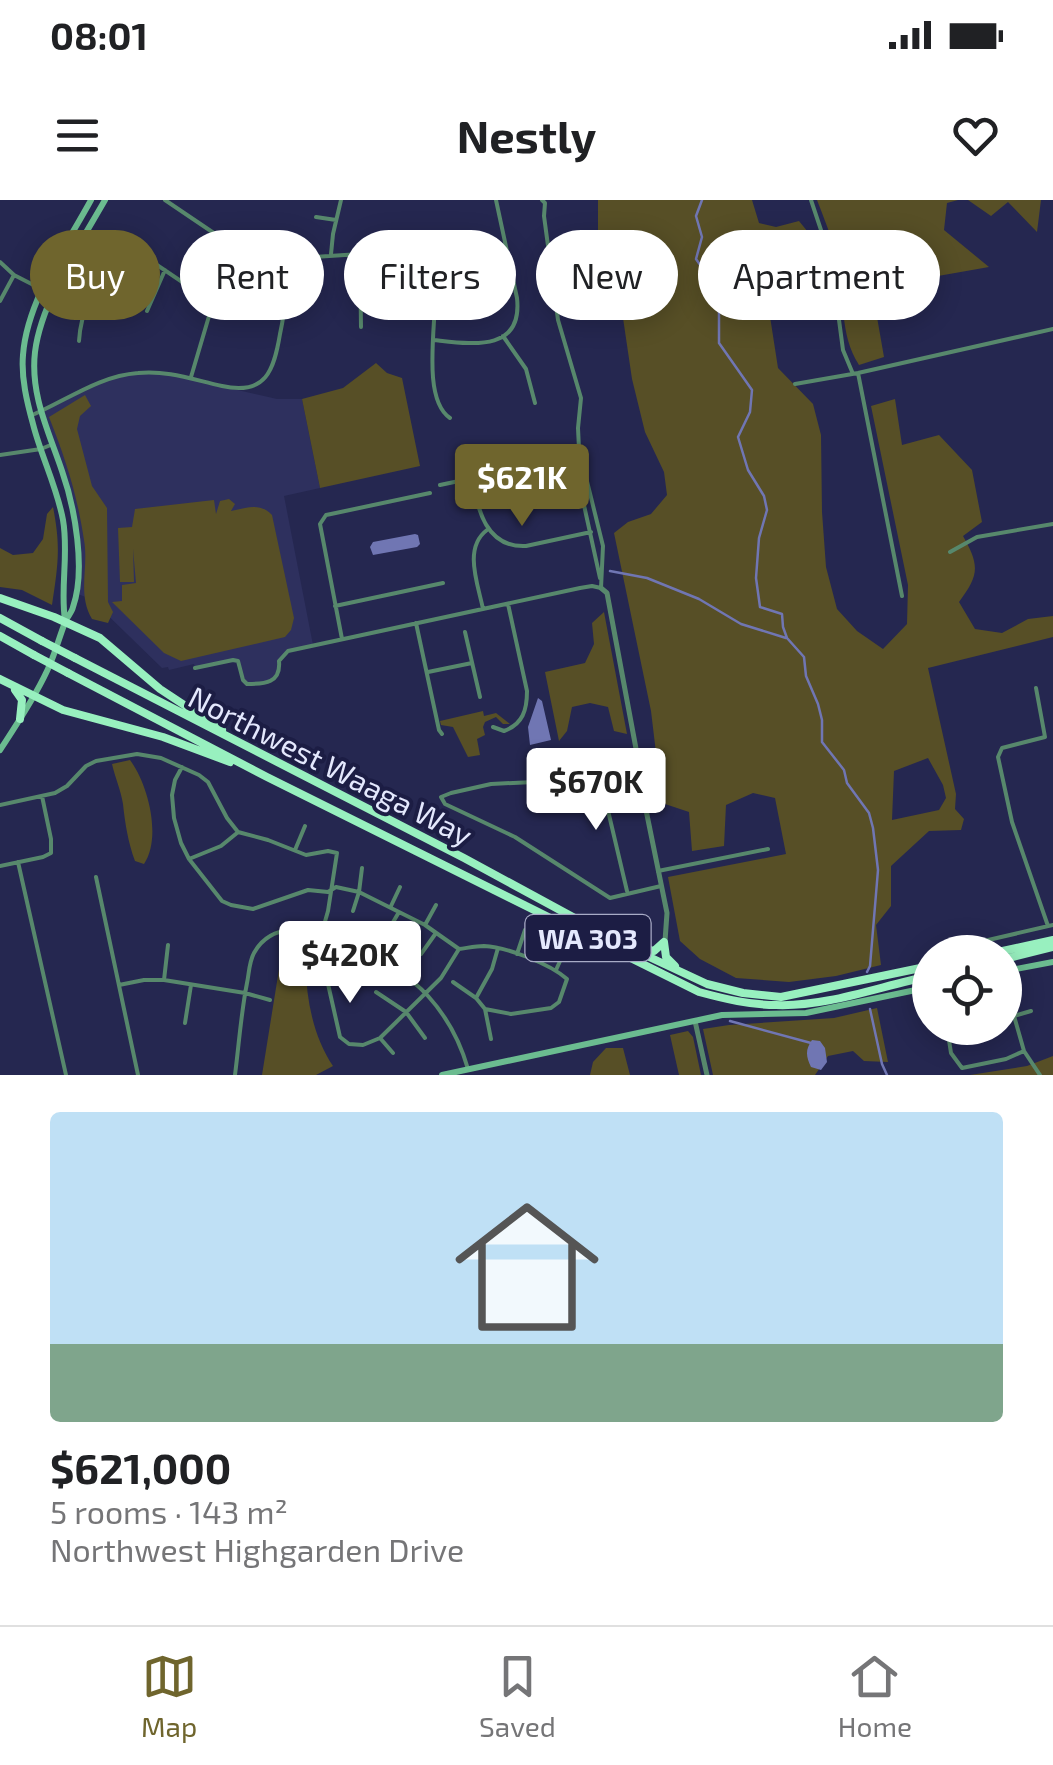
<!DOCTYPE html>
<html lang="en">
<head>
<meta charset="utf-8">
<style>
	:root { --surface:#fff; --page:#f6f6f6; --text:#202124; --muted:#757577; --line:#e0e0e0; --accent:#6f652d }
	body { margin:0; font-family:"Exo 2",sans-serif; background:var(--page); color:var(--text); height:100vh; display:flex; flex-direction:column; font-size:38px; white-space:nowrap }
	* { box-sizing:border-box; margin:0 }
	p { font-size:32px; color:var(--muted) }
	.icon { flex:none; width:55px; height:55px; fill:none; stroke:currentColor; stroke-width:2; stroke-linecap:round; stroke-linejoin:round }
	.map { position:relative; height:875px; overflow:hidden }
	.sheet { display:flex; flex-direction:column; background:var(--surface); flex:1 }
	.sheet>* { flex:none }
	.top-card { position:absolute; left:30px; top:30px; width:995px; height:90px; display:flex; gap:20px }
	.controls { position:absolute; left:912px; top:735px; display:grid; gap:20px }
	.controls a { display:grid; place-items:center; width:110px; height:110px; border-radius:50%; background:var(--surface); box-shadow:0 5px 25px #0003; font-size:50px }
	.price { position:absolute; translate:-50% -85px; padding:0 22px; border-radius:10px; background:#fff; color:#222; font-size:32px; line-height:65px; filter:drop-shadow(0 2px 5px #0008) }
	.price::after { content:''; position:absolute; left:50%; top:60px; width:30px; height:22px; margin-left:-15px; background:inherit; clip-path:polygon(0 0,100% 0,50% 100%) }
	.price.on { background:var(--accent); color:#fff }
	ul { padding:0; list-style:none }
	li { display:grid; align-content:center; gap:20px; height:530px; padding:0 50px }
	li span { display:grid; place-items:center; height:310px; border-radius:10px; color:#555 }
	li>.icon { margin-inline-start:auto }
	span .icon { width:180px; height:180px; fill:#fffc; stroke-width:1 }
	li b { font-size:42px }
	.pill { padding:0 35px; border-radius:45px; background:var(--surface); box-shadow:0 5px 25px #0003; font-size:35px; line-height:90px }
	.pill.on { background:var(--accent); color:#fff }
	.status { display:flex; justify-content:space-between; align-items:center; height:70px; padding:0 50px; background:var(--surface); direction:ltr }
	.status svg { height:28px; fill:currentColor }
	header { display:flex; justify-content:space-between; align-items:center; height:130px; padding:0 50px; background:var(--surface); font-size:45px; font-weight:700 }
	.tab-bar { display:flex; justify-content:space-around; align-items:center; height:140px; border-top:2px solid var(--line); background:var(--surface); font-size:28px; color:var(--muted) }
	.tab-bar a { display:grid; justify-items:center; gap:5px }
	.tab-bar .on { color:var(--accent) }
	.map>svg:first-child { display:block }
</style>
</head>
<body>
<div class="status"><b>08:01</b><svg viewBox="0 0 49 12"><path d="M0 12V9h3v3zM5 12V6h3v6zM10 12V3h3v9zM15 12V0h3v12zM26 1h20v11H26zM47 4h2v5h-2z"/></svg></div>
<header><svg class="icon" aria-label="menu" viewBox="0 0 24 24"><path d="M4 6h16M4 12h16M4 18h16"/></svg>Nestly<svg class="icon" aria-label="heart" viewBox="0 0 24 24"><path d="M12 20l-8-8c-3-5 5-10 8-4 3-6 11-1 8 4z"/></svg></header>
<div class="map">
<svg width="1053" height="875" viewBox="0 0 1053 875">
	<rect width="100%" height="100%" fill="#252750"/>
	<!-- built -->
	<path fill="#2e305e" d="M160 172 277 199H302L320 288 284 296 313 445 288 451 279 460 280 471 272 480 247 484 237 461 233 460 195 468 194 464 169 470 168 467 162 468 91 399 75 393 77 379 74 314 41 212 78 192 117 176Z"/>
	<!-- green -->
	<path fill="#574f26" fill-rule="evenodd" d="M598 0H752L759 23 776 27 799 21 812 37 802 52 782 62 778 86 814 91V108L769 110 778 168 813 204 821 235 822 312 826 367 837 409 857 431 883 449 907 424 908 385 871 206 895 199 902 245 939 235 972 270 982 322 963 336C980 366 979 375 959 402L975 429 1002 433 1028 419 1053 416V437L928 468 956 594 955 609 964 619 961 630 929 631 891 666V706L876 725 881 765 836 776 789 782 736 778 700 759 680 741 668 677 786 654 775 598 753 593 726 605 724 646 692 651 689 612 662 603 651 511 614 333 628 322 651 314 667 295 664 272 645 232 632 179 623 118 601 58 598 31ZM928 558 943 585 946 598 939 610 892 620 894 571Z
		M817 0H958L947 3 944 30 989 67 904 82 905 51 884 48 874 59 894 78 874 100 884 157 859 165C839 134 845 97 838 62 833 40 825 21 817 0Z
		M968 0H1041L1037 32 1008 2 991 16Z
		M376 163 387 173 402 178 420 266 320 288 302 199 343 188Z
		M85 195 91 206 80 216 77 229 92 286 107 308 108 402 113 412 108 423 92 419C77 394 89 367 84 340 77 294 66 260 49 217Z
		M229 299 235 304 231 311C246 308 260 302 272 315L294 418 291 430 285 437 181 461 164 453 112 402 122 401V385L136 383 133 349 134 382H120L118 328 132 327 135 309 214 300 216 314 220 301Z
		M53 307C61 347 58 365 52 405L22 390 0 387V348L13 355 33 353 43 339 47 314Z
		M604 412 627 534 614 531 608 507 590 503 572 507 567 531 559 541 545 472 585 463 594 444 592 423Z
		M483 511 484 516 496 513 510 524H503L496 517 485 522 483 527 485 535 477 539 480 555 468 557 453 527 441 525 440 521Z
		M130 560C148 584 162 637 144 664L135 661C128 642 125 623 123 604 121 591 115 577 112 564Z
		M280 763 306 766C306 800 314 838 333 866L316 875H262Z
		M877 808 888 862 864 861 853 851 828 856 815 875H713L703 829 729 825 834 818Z
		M688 831 693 837 701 875H679L670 835Z
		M606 848H623L630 875H590L593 862Z
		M1053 856V875H970L1027 866Z"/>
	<!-- water -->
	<path fill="#7076b3" d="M415 334 418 335 420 344 417 347 373 355 370 347 373 342Z
		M538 498 542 501 551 540 530 545 528 527Z
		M812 840 820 841 825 848 827 862 821 870 811 867C806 856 805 850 812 840Z"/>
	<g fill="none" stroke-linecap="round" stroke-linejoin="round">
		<!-- stream -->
		<path stroke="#7076b3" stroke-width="2.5" d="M702 0 696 16 702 37 696 59 719 92V143L752 190 750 212 738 237 748 270 764 296 767 310 759 338 756 378 760 407 782 414 783 427 787 438 804 457 806 476 818 504 822 520V542L844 570 847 583 869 613 873 628 878 670 870 766 867 772
			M610 371 647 378 699 399 741 424 786 438
			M870 809 882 864 887 875
			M730 821 811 843"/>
		<!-- minor -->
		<path stroke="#57886c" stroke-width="4" d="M165 0 233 46 248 51
			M811 0 831 60 843 150 853 174
			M316 17 336 20
			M331 54 333 34 341 0
			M360 55 361 127
			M0 62 14 75 53 95
			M0 101 14 75
			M147 111 165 70
			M503 136 526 169 535 203
			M434 140C471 144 523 153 517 98L496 0
			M79 141C81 105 100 77 117 47L123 42 200 94 214 100
			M858 173 902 396
			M191 177 225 62 233 46 244 33
			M795 184 858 173 1053 129
			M30 216C66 201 98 176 138 173 168 170 194 180 222 186 266 196 274 170 280 134 284 116 286 99 288 80 294 67 300 62 314 57L406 51C420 54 430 63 435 76 439 112 419 197 450 218
			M0 255 41 249 53 244
			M536 268 534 294 536 302
			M527 271 567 261 573 264 578 278 600 378
			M472 279C478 310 486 348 526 346L591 332
			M440 285 497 273
			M950 352 977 337 1053 324
			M335 406 443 383
			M483 409C478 384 463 348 487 330
			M416 423 439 530 442 534
			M465 432 480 497
			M342 439 320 324 326 315 331 314 430 293
			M195 468 233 460 238 461 243 480 247 484C265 484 281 483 279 461L288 451 580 388 592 386 601 388 603 346 579 249 578 228 581 198 558 120 544 16 545 3 542 0
			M428 472 472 463
			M1036 488 1045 537 1002 548 998 557 1012 622 1048 726
			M493 527 504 531C523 524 527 510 527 491L508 404
			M637 554H620L555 581 491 584 451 593 441 597 445 604 515 637 610 698 661 686
			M597 564 627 691
			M182 567 175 580 172 595 174 618 181 643 189 659 222 701 231 705 253 709 308 690 328 692 336 687 359 692 425 725 459 749
			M0 605 55 593 67 586 86 566 96 561 137 554 161 558 199 575 208 582 227 618 238 632 268 640 306 655 328 651 337 653 328 711 320 739 330 768 328 784 340 837 349 844 363 845 380 838 441 778 459 749
			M295 650 305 626
			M189 659 221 646 237 633
			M18 662 66 875
			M0 666 43 657 51 653V639L42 596
			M658 671 768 649
			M96 677 138 875
			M391 706 400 687
			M353 711 359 692 362 668
			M425 725 436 705
			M389 729 399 712
			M294 743 321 746
			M940 747 945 750 1053 725
			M421 754 436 733
			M517 754 525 730
			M330 768 349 774
			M556 770 566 748
			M164 780 168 745
			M453 782 476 798 485 809 511 814 551 808 559 802 567 779C550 764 507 747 484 746 476 746 467 748 459 749
			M119 785 144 780H164L245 793 270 800
			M376 792 406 812 425 838
			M476 798 492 769 498 748
			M485 809 491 839
			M1005 814 1014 816 1024 851 1040 875
			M1014 816 1031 811
			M185 823 191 785
			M953 828 948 834 951 853 962 868 1006 859 1024 851
			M380 838 393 853
			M235 875C239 844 241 813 247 783 249 774 249 762 254 753 287 693 398 763 428 796 448 818 460 841 468 869"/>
		<!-- tertiary -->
		<path stroke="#57886c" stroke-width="5" d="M601 388 607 393 637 554 646 610 667 713 665 741
			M695 821 707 875"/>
		<!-- secondary -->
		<path stroke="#6bbc90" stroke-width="6" d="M65 420C60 388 69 354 63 320 57 287 41 256 33 224 27 202 21 178 23 155 27 101 66 46 91 0
			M0 550C17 524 34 499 47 471 55 455 59 437 66 420 68 416 72 412 73 407 86 370 75 308 62 271 49 232 30 195 35 152 41 102 80 44 105 0
			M1005 771 1053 762
			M442 875 722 815 806 813 930 787"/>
		<!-- trunk -->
		<path stroke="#98f0bf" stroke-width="8" d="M0 398 54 417 100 438 160 489 222 530
			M0 418 42 441
			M0 436 34 455
			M75 458 464 658 630 748 707 784 743 793 781 797 930 766
			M68 473 267 577 699 792C725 799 750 805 776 805 827 807 880 786 930 776
			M0 479 63 510 163 537 230 562
			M15 490 22 500 20 519
			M640 748 654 751 664 742 666 757 675 766
			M998 752 1053 740
			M1005 759 1053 747"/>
		<!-- trunk-bridge -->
		<path stroke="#98f0bf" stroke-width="8" d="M42 441 75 458
			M34 455 68 473"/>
	</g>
	<g text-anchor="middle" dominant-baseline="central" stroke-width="8" stroke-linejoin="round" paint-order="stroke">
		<!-- shield labels -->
		<rect fill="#1c1d44" stroke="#a8abc6" stroke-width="2.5" x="525.5" y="715" width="125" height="46" rx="8"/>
		<g font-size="28" font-weight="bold" fill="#e4e8fd">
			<text x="588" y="738">WA 303</text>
		</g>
		<!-- street labels -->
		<g font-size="30" fill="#e4e8fd" stroke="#1c1d44">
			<text transform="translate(331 565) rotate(27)">Northwest Waaga Way</text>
		</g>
	</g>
</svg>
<div class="controls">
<a><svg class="icon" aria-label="locate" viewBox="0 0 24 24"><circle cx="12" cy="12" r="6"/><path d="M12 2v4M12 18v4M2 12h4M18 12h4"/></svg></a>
</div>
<b class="price on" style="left:522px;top:329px">$621K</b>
<b class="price" style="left:596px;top:633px">$670K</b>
<b class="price" style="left:350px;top:806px">$420K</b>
<div class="top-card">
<a class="pill on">Buy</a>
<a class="pill">Rent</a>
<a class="pill">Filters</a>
<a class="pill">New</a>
<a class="pill">Apartment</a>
</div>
</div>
<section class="sheet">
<ul>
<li><span style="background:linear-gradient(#bfe0f5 75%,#7fa58c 0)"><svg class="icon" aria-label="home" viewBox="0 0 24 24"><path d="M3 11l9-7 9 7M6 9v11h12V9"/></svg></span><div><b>$621,000</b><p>5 rooms · 143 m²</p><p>Northwest Highgarden Drive</p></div></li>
</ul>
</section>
<nav class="tab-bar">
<a class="on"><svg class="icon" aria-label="map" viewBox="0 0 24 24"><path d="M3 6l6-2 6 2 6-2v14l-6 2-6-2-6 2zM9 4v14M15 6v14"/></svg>Map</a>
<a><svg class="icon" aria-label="saved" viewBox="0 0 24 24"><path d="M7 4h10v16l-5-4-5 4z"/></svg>Saved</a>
<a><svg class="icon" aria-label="home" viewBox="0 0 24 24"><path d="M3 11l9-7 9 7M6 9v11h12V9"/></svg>Home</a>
</nav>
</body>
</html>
